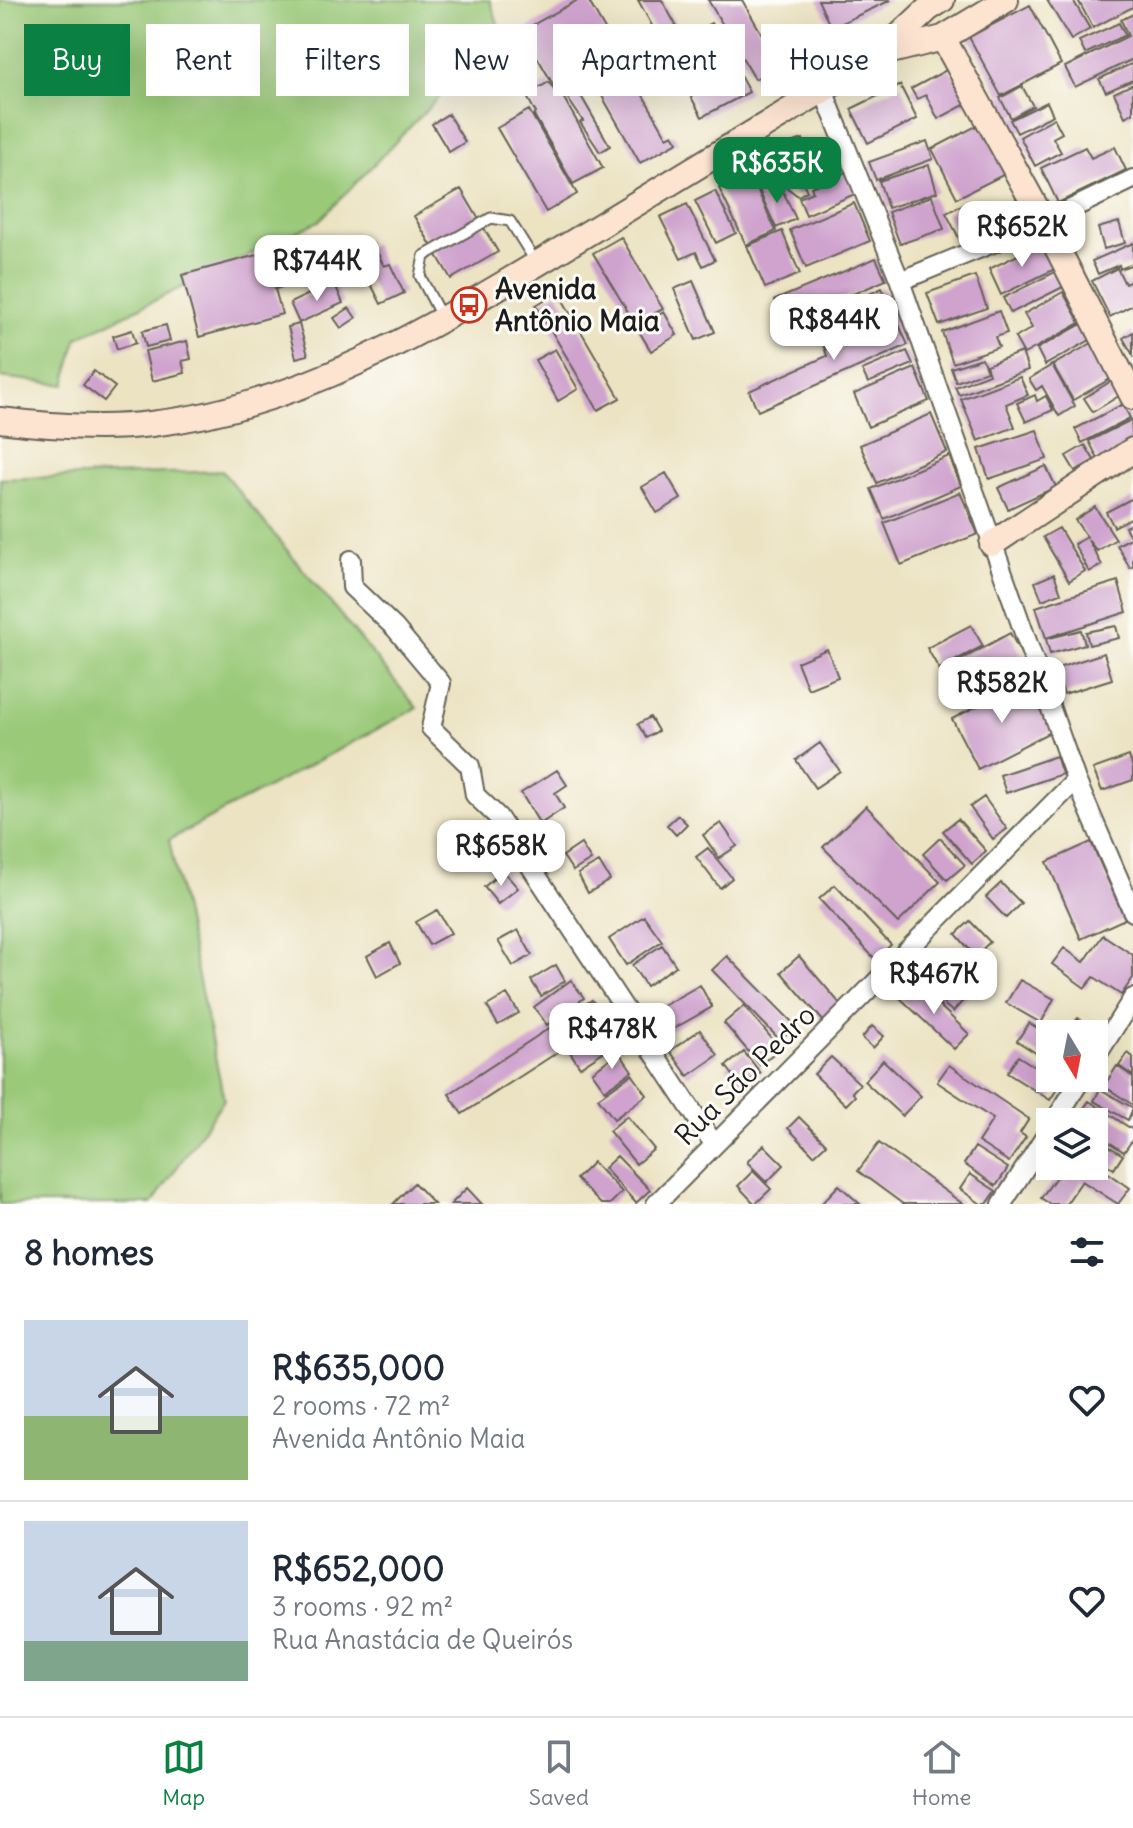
<!DOCTYPE html>
<html lang="en">
<head>
<meta charset="utf-8">
<style>
	:root { --surface:#fff; --page:#f6f6f7; --text:#1f2937; --muted:#747a83; --line:#e0e1e3; --accent:#0b8043 }
	body { margin:0; font-family:Delius,sans-serif; background:var(--page); color:var(--text); height:100vh; display:flex; flex-direction:column; font-size:30px; white-space:nowrap }
	* { box-sizing:border-box; margin:0 }
	p { font-size:26px; color:var(--muted) }
	.icon { flex:none; width:44px; height:44px; fill:none; stroke:currentColor; stroke-width:2; stroke-linecap:round; stroke-linejoin:round }
	.map { position:relative; height:1204px; overflow:hidden }
	.sheet { display:flex; flex-direction:column; background:var(--surface); flex:1 }
	.sheet>* { flex:none }
	.top-card { position:absolute; left:24px; top:24px; width:1086px; height:72px; display:flex; gap:16px }
	.needle { width:52px; rotate:170deg }
	.tools { position:absolute; left:1036px; top:1020px; display:grid; gap:16px }
	.tools a { display:grid; place-items:center; width:72px; height:72px; border-radius:0px; background:var(--surface); box-shadow:0 8px 32px #0002; font-size:40px }
	.price { position:absolute; translate:-50% -68px; padding:0 18px; border-radius:16px; background:#fff; color:#222; font-size:26px; line-height:52px; filter:drop-shadow(0 2px 4px #0008) }
	.price::after { content:''; position:absolute; left:50%; top:48px; width:24px; height:18px; margin-left:-12px; background:inherit; clip-path:polygon(0 0,100% 0,50% 100%) }
	.price.on { background:var(--accent); color:#fff }
	ul { padding:0; list-style:none }
	li { display:flex; align-items:center; gap:24px; height:200px; padding:0 24px }
	li+li { border-top:2px solid var(--line) }
	li span { display:grid; place-items:center; flex:none; width:224px; height:160px; border-radius:0px; color:#555 }
	li>.icon { margin-inline-start:auto }
	span .icon { width:96px; height:96px; fill:#fffc; stroke-width:1 }
	li b { font-size:34px }
	h2 { display:flex; justify-content:space-between; align-items:center; height:96px; padding:0 24px; font-size:34px }
	.tag { padding:0 28px; border-radius:0px; background:var(--surface); box-shadow:0 8px 32px #0002; font-size:28px; line-height:72px }
	.tag.on { background:var(--accent); color:#fff }
	.menu { display:flex; justify-content:space-around; align-items:center; height:112px; border-top:2px solid var(--line); background:var(--surface); font-size:22px; color:var(--muted) }
	.menu a { display:grid; justify-items:center; gap:4px }
	.menu .on { color:var(--accent) }
	.map>svg:first-child { display:block }
</style>
</head>
<body>
<div class="map">
<svg width="1133" height="1204" viewBox="0 0 1133 1204">
	<rect width="100%" height="100%" fill="#fdfcf7"/>
	<filter id="ink" filterUnits="userSpaceOnUse"><feTurbulence type="fractalNoise" baseFrequency=".0125" numOctaves="2"/><feDisplacementMap in="SourceGraphic" scale="16" xChannelSelector="R" yChannelSelector="G"/><feConvolveMatrix kernelMatrix="1 2 1 2 8 2 1 2 1" color-interpolation-filters="sRGB"/></filter>
	<filter id="wash" filterUnits="userSpaceOnUse"><feTurbulence type="fractalNoise" baseFrequency=".006" numOctaves="4" result="noise"/><feDisplacementMap in="SourceGraphic" scale="32" xChannelSelector="R" yChannelSelector="G"/><feGaussianBlur stdDeviation="1.8" result="paint"/><feColorMatrix in="noise" values="0 0 0 0 0 0 0 0 0 0 0 0 0 0 0 0 0 1.4 0 .05"/><feComposite in="paint" operator="in"/></filter>
	<g filter="url(#wash)">
		<rect width="100%" height="100%" fill="#ece3c3"/>
		<!-- green -->
		<path fill="#9ac978" stroke="#5b724a" stroke-width="2" d="M0 0H490L501 33 319 221 77 338 65 385 0 377Z
			M222 471 417 708 169 840 224 1099 152 1204H0V479Z"/>
		<g id="blocks">
			<!-- building -->
			<path fill="#cfa3ce" d="M578 0H588L667 137 673 134 678 142 640 163 585 66 570 77 610 146 600 152 580 122 583 121 566 96 568 95 566 91 561 93 603 168 573 184 534 115 536 113 526 95 549 82 554 90 558 87 557 85 554 86 522 31Z
				M638 0H662L683 38 711 23 749 92 702 117Z
				M708 0H742L780 65 755 79Z
				M818 0H891L831 28Z
				M1047 0H1073L1090 29 1071 40Z
				M1078 0H1133V7L1093 28Z
				M1030 5 1061 64 1001 96 969 37Z
				M1133 14V59L1075 87 1065 67 1128 36 1121 20Z
				M1119 23 1125 35 1085 54 1079 41Z
				M1133 63V80L1106 92 1099 79Z
				M950 68 968 103 938 119 926 95 917 99 911 89Z
				M1133 84V113L1125 117 1114 93Z
				M900 85 917 119 868 143 851 109Z
				M1022 86 1033 106 1011 118 1000 98Z
				M1047 102 1053 115 1017 133 1010 120Z
				M529 110 577 194 546 212 497 128Z
				M448 114 465 142 449 152 432 124Z
				M1054 118 1062 133 1053 138 1061 152 1035 166 1020 137Z
				M982 123 1007 173 957 198 932 149Z
				M803 139 811 162 799 166 791 143Z
				M834 141 839 155 816 163 812 148Z
				M927 141 933 159 876 180 869 162Z
				M785 144 807 191 798 196 778 181 770 184 757 157Z
				M1085 147 1091 158 1115 147 1126 170 1058 203 1041 168Z
				M824 162 829 176 815 181 810 167Z
				M929 165 937 192 888 208 879 181Z
				M846 172 855 194 806 215 799 198 813 192 811 187Z
				M750 174 776 231 746 245 719 188Z
				M774 185 782 189 796 219 776 228 758 188Z
				M461 189 498 252 451 279 414 216Z
				M715 191 736 233 716 243 695 201Z
				M932 196 944 229 900 244 888 212Z
				M970 201 985 230 961 242 946 213Z
				M854 203 870 241 806 268 790 230Z
				M687 204 715 260 703 266 696 252 681 259 660 217Z
				M1119 222 1125 243 1104 249 1098 228Z
				M782 231 800 274 765 288 747 246Z
				M621 237 663 309 635 324 593 253Z
				M1043 243 1055 269 1001 295 989 269Z
				M1133 243V264L1120 269 1119 265 1098 274 1092 261Z
				M373 244 384 266 390 264 404 293 381 304 369 280 363 283 349 255Z
				M272 251 282 287 275 289 282 314 199 337 182 275Z
				M876 258 886 280 785 323 775 300Z
				M1117 268 1125 284 1133 280V305L1110 317 1092 281Z
				M1059 270 1067 285 1011 313 1003 298Z
				M975 276 987 308 939 325 927 293Z
				M693 281 715 332 696 340 674 289Z
				M334 282 343 303 299 323 290 303Z
				M882 288 893 311 831 341 820 317Z
				M558 292 620 398 598 410 536 305Z
				M1063 292 1080 323 1024 354 1015 338 1032 328 1024 314Z
				M349 308 356 318 341 328 334 318Z
				M999 311 1007 333 995 337 999 347 953 363 942 332Z
				M664 312 677 335 651 351 637 328Z
				M895 316 908 345 758 411 749 391 827 356 824 347Z
				M299 324 308 355 296 358 288 327Z
				M1082 324 1090 340 1045 365 1037 349Z
				M166 325 170 341 146 347 142 331Z
				M132 330 136 343 117 349 113 336Z
				M1133 332V355L1123 338Z
				M187 341 191 359 182 361 185 373 152 381 145 351Z
				M1092 343 1112 378 1073 400 1053 365Z
				M555 349 578 389 558 401 535 360Z
				M907 351 913 364 868 383 862 370Z
				M1022 352 1028 370 959 395 955 387 989 374 986 365Z
				M982 358 987 371 956 382 951 368Z
				M1052 365 1075 406 1059 416 1042 386 1036 390 1029 379Z
				M915 368 929 401 868 427 854 394Z
				M94 371 115 387 104 401 83 385Z
				M1020 377 1028 395 1006 404 1015 427 978 441 961 399Z
				M1113 380 1122 394 1093 412 1084 398Z
				M1035 395 1037 401 1046 396 1053 410 1026 422 1017 403Z
				M1123 404 1130 418 1082 443 1075 429Z
				M931 414 947 452 877 483 860 445Z
				M1131 420 1133 443 1099 461 1089 441Z
				M1037 430 1047 459 989 479 979 449Z
				M1085 445 1094 460 1075 471 1066 456Z
				M949 456 961 486 884 519 871 489Z
				M1046 466 1056 487 1008 509 998 488Z
				M666 473 681 499 657 513 642 487Z
				M960 492 978 534 901 565 884 523Z
				M1133 498V517L1114 527 1106 512Z
				M1095 507 1116 539 1097 551 1088 540 1102 565 1089 572 1074 544 1087 537 1075 520Z
				M1133 523V567L1130 568 1117 545 1131 538 1125 527Z
				M1059 528 1085 571 1069 581 1043 537Z
				M1054 574 1061 593 1042 600 1035 582Z
				M1118 581 1127 612 1046 638 1036 607Z
				M971 625 983 646 939 669 927 648Z
				M1116 626 1119 638 1089 645 1086 632Z
				M1081 630 1085 644 1050 654 1046 639Z
				M1010 633 1029 668 963 703 944 669Z
				M827 649 838 677 808 689 797 662Z
				M1104 653 1112 679 1064 694 1055 669Z
				M1026 681 1052 731 978 769 952 719Z
				M650 717 658 731 646 738 638 724Z
				M820 743 840 771 815 788 796 760Z
				M1056 756 1062 774 1006 793 1000 775Z
				M1129 756 1133 768V780L1102 791 1093 769Z
				M557 770 567 785 555 793 564 808 540 824 521 793Z
				M984 797 1007 829 993 839 970 807Z
				M866 806 940 882 898 923 823 847Z
				M678 815 687 824 676 835 667 825Z
				M958 819 986 851 972 864 943 831Z
				M721 823 737 846 719 858 703 835Z
				M940 838 965 865 947 880 923 854Z
				M1091 842 1125 919 1081 939 1047 862Z
				M581 844 591 860 573 871 563 856Z
				M708 848 732 878 720 888 696 857Z
				M599 862 610 880 588 893 578 874Z
				M503 871 518 888 498 904 484 887Z
				M1001 883 1021 903 1006 918 986 897Z
				M835 885 891 945 875 959 819 899Z
				M437 910 451 933 429 945 416 922Z
				M644 916 662 941 626 965 609 939Z
				M970 921 990 942 975 956 956 934Z
				M518 930 532 955 513 966 498 941Z
				M1103 935 1133 955V978L1121 995 1094 977 1085 988 1052 964 1064 948 1084 962Z
				M390 943 400 963 377 976 367 956Z
				M662 945 676 966 646 986 632 965Z
				M727 956 795 1025 780 1040 712 970Z
				M799 956 843 1007 824 1022 781 972Z
				M556 965 565 981 541 996 531 980Z
				M945 968 971 991 953 1012 926 989Z
				M571 980 584 998 547 1025 534 1007Z
				M1020 980 1054 999 1041 1023 1006 1003Z
				M915 982 969 1034 954 1049 900 998Z
				M700 985 712 1007 666 1033 654 1011Z
				M507 994 519 1013 498 1025 487 1006Z
				M592 1000 606 1021 462 1114 449 1094Z
				M744 1006 780 1048 760 1065 724 1023Z
				M1078 1018 1096 1031 1093 1034 1067 1032Z
				M1029 1023 1050 1036V1062L1017 1041Z
				M603 1026 615 1044 580 1067 568 1049Z
				M872 1026 884 1036 873 1048 862 1038Z
				M700 1030 718 1055 688 1076 670 1051Z
				M619 1052 632 1071 605 1090 592 1072Z
				M744 1052 761 1073 742 1087 726 1066Z
				M1128 1053 1133 1057V1076L1119 1066Z
				M1018 1056 1061 1083 1050 1100 1007 1073Z
				M831 1057 860 1084 852 1092 855 1096 846 1105 814 1074Z
				M883 1060 921 1096 902 1116 864 1081Z
				M949 1065 1029 1119 1020 1133 1026 1137 1009 1162 978 1142 993 1119 937 1082Z
				M1117 1066 1133 1077V1105L1104 1086Z
				M632 1074 647 1095 614 1119 598 1098Z
				M1100 1089 1133 1108 1128 1120 1094 1101Z
				M1089 1101 1133 1130V1139L1124 1152 1094 1132V1122L1076 1120Z
				M627 1116 654 1149 636 1164 609 1131Z
				M799 1117 826 1144 814 1155 788 1128Z
				M1099 1140 1123 1155 1114 1169 1094 1156V1148Z
				M879 1143 963 1204H903L858 1171Z
				M764 1145 784 1165 767 1182 747 1162Z
				M975 1147 1008 1168 996 1186 964 1164Z
				M617 1156 650 1190 636 1203 604 1168Z
				M593 1162 622 1192 610 1204H601L576 1179Z
				M1094 1163 1130 1188 1118 1204 1082 1181 1066 1204H1050L1041 1198 1064 1166H1094Z
				M753 1171 771 1189 755 1204 738 1186Z
				M970 1174 996 1191 987 1204H981L960 1189Z
				M414 1183 434 1204H393Z
				M839 1185 860 1204H821Z
				M467 1188 482 1204H451Z"/>
		</g>
	</g>
	<g filter="url(#ink)">
		<use href="#blocks" fill-opacity="0" stroke="#656256" stroke-width="2"/>
		<g fill="none" stroke-linecap="round" stroke-linejoin="round">
			<defs>
				<path id="lane" d="M441 316 420 276 424 256 491 218 510 221 537 264"/>
				<path id="street" d="M823 90 900 281 1076 780 1133 912
					M900 281 1044 222 1133 179
					M351 560 352 587 395 628 441 683 431 728 470 766 475 795 498 817 714 1144
					M1094 1060 1133 998
					M1054 1122 1082 1078
					M656 1204 1076 780
					M1002 1204 1050 1129"/>
				<path id="secondary" d="M943 38 1044 222 1133 397
					M883 53 943 38 1006 0
					M0 420C48 426 103 430 151 424 303 407 437 324 565 247 651 195 737 142 823 90L880 54 928 9 942 0
					M992 544 1133 450"/>
			</defs>
			<!-- lane casing -->
			<use href="#lane" stroke="#656256" stroke-width="13"/>
			<!-- street casing -->
			<use href="#street" stroke="#656256" stroke-width="22"/>
			<!-- secondary casing -->
			<use href="#secondary" stroke="#656256" stroke-width="28"/>
			<!-- lane -->
			<use href="#lane" stroke="#fff" stroke-width="9"/>
			<!-- street -->
			<use href="#street" stroke="#fff" stroke-width="18"/>
			<!-- secondary -->
			<use href="#secondary" stroke="#fde4d1" stroke-width="24"/>
		</g>
	</g>
	<!-- icons -->
	<defs>
		<symbol id="bus-ring" viewBox="-11 -11 22 22"><circle r="9.5" fill="#fdfcf7" stroke="#c8321e" stroke-width="1.5"/><path d="M-5-6H5V4H4V6H2V4H-2V6H-4V4H-5ZM-3.5-4V0h7V-4ZM-3.5 1.2v1.5H-2V1.2ZM2 1.2v1.5H3.5V1.2Z" fill="#c8321e"/></symbol>
	</defs>
	<g fill-rule="evenodd">
		<use href="#bus-ring" x="449" y="285" width="40" height="40"/>
	</g>
	<g text-anchor="middle" dominant-baseline="central" stroke-width="6" stroke-linejoin="round" paint-order="stroke">
		<!-- poi labels -->
		<g font-size="28" font-weight="bold" fill="#1c1c1c" stroke="#fdfcf7" text-anchor="start">
			<text x="495" y="289">Avenida<tspan x="495" dy="32">Antônio Maia</tspan></text>
		</g>
		<!-- street labels -->
		<g font-size="28" fill="#1c1c1c" stroke="#fdfcf7">
			<text transform="translate(745 1075) rotate(-45)">Rua São Pedro</text>
		</g>
	</g>
</svg>
<div class="tools">
<a><svg class="needle" viewBox="-14 -14 28 28"><path d="M0-13l5 13h-10z" fill="#e53935"/><path d="M0 13l5-13h-10z" fill="#747a83"/></svg></a>
<a><svg class="icon" aria-label="layers" viewBox="0 0 24 24"><path d="M12 4l9 5-9 5-9-5zM3 14l9 5 9-5"/></svg></a>
</div>
<b class="price on" style="left:777px;top:205px">R$635K</b>
<b class="price" style="left:1022px;top:269px">R$652K</b>
<b class="price" style="left:317px;top:303px">R$744K</b>
<b class="price" style="left:834px;top:362px">R$844K</b>
<b class="price" style="left:1002px;top:725px">R$582K</b>
<b class="price" style="left:501px;top:888px">R$658K</b>
<b class="price" style="left:934px;top:1016px">R$467K</b>
<b class="price" style="left:612px;top:1071px">R$478K</b>
<div class="top-card">
<a class="tag on">Buy</a>
<a class="tag">Rent</a>
<a class="tag">Filters</a>
<a class="tag">New</a>
<a class="tag">Apartment</a>
<a class="tag">House</a>
</div>
</div>
<section class="sheet">
<h2>8 homes<svg class="icon" aria-label="filters" viewBox="0 0 24 24"><path d="M4 7h16M4 17h16"/><circle cx="9" cy="7" r="2"/><circle cx="15" cy="17" r="2"/></svg></h2>
<ul>
<li><span style="background:linear-gradient(#c9d6e8 60%,#8fb573 0)"><svg class="icon" aria-label="home" viewBox="0 0 24 24"><path d="M3 11l9-7 9 7M6 9v11h12V9"/></svg></span><div><b>R$635,000</b><p>2 rooms · 72 m²</p><p>Avenida Antônio Maia</p></div><svg class="icon" aria-label="heart" viewBox="0 0 24 24"><path d="M12 20l-8-8c-3-5 5-10 8-4 3-6 11-1 8 4z"/></svg></li>
<li><span style="background:linear-gradient(#c9d6e8 75%,#7fa58c 0)"><svg class="icon" aria-label="home" viewBox="0 0 24 24"><path d="M3 11l9-7 9 7M6 9v11h12V9"/></svg></span><div><b>R$652,000</b><p>3 rooms · 92 m²</p><p>Rua Anastácia de Queirós</p></div><svg class="icon" aria-label="heart" viewBox="0 0 24 24"><path d="M12 20l-8-8c-3-5 5-10 8-4 3-6 11-1 8 4z"/></svg></li>
</ul>
</section>
<nav class="menu">
<a class="on"><svg class="icon" aria-label="map" viewBox="0 0 24 24"><path d="M3 6l6-2 6 2 6-2v14l-6 2-6-2-6 2zM9 4v14M15 6v14"/></svg>Map</a>
<a><svg class="icon" aria-label="saved" viewBox="0 0 24 24"><path d="M7 4h10v16l-5-4-5 4z"/></svg>Saved</a>
<a><svg class="icon" aria-label="home" viewBox="0 0 24 24"><path d="M3 11l9-7 9 7M6 9v11h12V9"/></svg>Home</a>
</nav>
</body>
</html>
